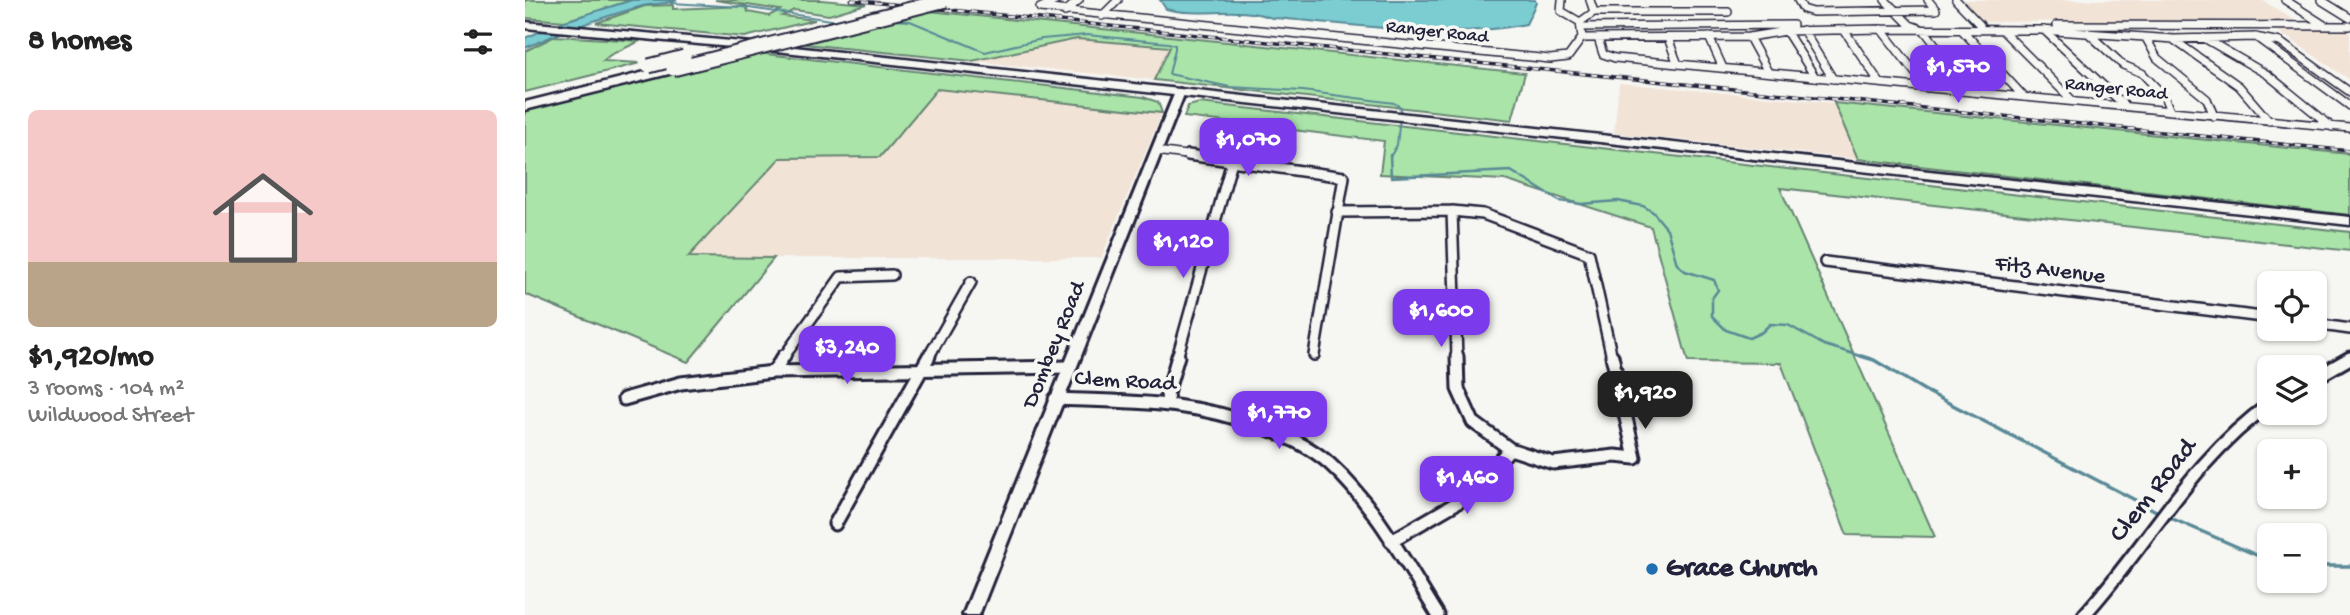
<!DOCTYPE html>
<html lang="en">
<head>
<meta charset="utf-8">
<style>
	:root { --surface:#fff; --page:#f6f6f6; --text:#222; --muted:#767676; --accent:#7c3aed }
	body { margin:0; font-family:"Gochi Hand",sans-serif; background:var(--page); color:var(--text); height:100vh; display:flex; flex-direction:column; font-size:26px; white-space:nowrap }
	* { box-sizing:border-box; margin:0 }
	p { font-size:23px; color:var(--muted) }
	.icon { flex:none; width:38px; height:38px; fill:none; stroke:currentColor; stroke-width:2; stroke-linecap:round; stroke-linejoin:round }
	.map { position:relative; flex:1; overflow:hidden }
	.sheet { display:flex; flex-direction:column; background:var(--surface); width:525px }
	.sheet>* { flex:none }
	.tools { position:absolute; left:1732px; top:271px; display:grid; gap:14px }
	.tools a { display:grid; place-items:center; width:70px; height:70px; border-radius:10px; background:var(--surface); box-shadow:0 2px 5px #0004; font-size:35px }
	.price { position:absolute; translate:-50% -60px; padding:0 16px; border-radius:14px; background:var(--accent); color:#fff; font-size:23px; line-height:46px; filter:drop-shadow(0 2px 4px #0008) }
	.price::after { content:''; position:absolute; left:50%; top:42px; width:21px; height:16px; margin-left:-10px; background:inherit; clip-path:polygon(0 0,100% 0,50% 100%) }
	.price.current { background:#222; color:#fff }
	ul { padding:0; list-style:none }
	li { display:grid; align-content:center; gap:14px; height:371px; padding:0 28px }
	li span { display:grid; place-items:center; height:217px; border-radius:10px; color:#555 }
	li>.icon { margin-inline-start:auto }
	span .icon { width:126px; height:126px; fill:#fffc; stroke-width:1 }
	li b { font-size:30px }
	h2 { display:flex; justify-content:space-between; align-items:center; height:84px; padding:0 28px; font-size:30px }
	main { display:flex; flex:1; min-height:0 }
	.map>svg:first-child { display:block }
</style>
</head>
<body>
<main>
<section class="sheet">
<h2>8 homes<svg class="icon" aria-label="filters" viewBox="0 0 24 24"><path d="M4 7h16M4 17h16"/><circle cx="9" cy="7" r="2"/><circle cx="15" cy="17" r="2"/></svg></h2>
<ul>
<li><span style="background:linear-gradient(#f6c9c9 70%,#b9a48a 0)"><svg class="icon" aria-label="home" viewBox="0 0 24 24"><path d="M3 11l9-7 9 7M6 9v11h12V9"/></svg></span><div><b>$1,920/mo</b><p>3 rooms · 104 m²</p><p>Wildwood Street</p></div></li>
</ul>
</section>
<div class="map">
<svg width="1825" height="615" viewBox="0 0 1825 615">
	<rect width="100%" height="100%" fill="#f6f6f2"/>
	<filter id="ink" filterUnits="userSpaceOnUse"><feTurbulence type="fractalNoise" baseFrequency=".0143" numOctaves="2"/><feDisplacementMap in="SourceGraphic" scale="14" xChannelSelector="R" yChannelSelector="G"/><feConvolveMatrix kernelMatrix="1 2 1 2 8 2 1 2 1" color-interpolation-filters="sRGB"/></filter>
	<g filter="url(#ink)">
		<!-- built -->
		<path fill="#f2e3d7" d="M1425 0H1737L1769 20 1446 22Z
			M1750 29H1825V80Z
			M552 39 646 47 629 80 447 61Z
			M1094 83 1309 103 1333 159 1089 133Z
			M411 89 637 113 576 258H162L255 158 355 157Z"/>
		<!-- green -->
		<path fill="#aae4a9" stroke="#668372" stroke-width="2" d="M0 0H107L40 21 0 18Z
			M190 0H297L341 4 304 15 269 10 257 16 290 20 220 37 71 23 120 6 148 5V9L221 6 223 12 244 16 255 10Z
			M404 11 1000 73 987 120 629 80 645 47 552 39 447 61 279 44Z
			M30 36 115 41 85 55 78 61 115 63 0 92V51Z
			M232 53 618 97 633 102 637 113 412 89 355 157 255 158 163 257 249 258 163 362 0 294V111Z
			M675 103 1825 232V251L1255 188 1410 537 1322 535 1256 363 1163 362 1126 227 980 180 855 174 859 141 659 117 663 106Z
			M1309 103 1825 154V215L1333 159Z"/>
		<!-- water -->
		<path fill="#7ccdd2" stroke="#588996" stroke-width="2" d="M107 0H152C141 5 127 3 114 7 75 18 37 31 0 48V38L40 21Z
			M635 0H1010L1011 3 1001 24C921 41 828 23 747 18 713 5 676 18 641 9Z"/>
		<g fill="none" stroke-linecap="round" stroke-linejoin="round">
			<!-- stream-far2 -->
			<path stroke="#588996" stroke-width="2" d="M146 3 217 7 313 21
				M368 20 385 21 460 52 517 39 562 35 643 43 650 45V49L644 74 705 87 778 91 869 103 876 107 872 145 865 157"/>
			<!-- stream-far1 -->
			<path stroke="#588996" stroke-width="2.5" d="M865 155 866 177 986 171 1034 201 1056 204 1093 201 1118 206 1128 212 1142 229 1152 264 1160 271 1189 280 1193 290 1187 298V316L1201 330 1224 338 1237 332 1245 324 1263 325 1299 345 1342 358"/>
			<!-- stream -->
			<path stroke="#588996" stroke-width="3.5" d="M1336 356 1349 360 1399 390 1635 513
				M1641 516 1745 561
				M1790 566H1825"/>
			<defs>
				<path id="minor-far2" d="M533 0 515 8 1025 59 1043 57 1057 38 1055 22 1036 11 1037 0
					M1065 0 1069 12
					M1273 0 1278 9 1288 12 1411 10 1403 0
					M1360 0 1385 25 1399 30 1447 92
					M1431 0 1455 25
					M1760 0 1799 25
					M1796 0 1825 18
					M540 12 554 0
					M577 16 593 0
					M1055 22 1069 12H1203
					M1532 25 1825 26
					M1056 27 1268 25
					M1356 29 1402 88
					M1278 30 1308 79
					M1319 30 1355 83
					M1437 30 1499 97
					M1477 30 1548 101
					M1519 30 1600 106
					M1261 31 1290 77
					M1563 33 1598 65 1617 73 1639 96 1645 111
					M1184 37 1198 68
					M1224 37 1243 72
					M1731 37 1825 106
					M1057 38 1224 37 1261 31 1356 29 1516 30 1649 39 1730 37 1755 42 1825 92
					M1073 38 1078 54 1090 58 1825 128
					M1143 38 1152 62
					M1621 38 1632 58 1682 99 1689 116
					M1679 38 1743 75 1807 127
					M1649 40 1714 86 1744 121
					M631 151 676 157"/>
				<path id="minor-far1" d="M663 155 819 177 789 355
					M927 211 958 214 1064 254 1087 358
					M927 211 932 358
					M812 212 927 211
					M1300 262 1745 318
					M1790 324 1825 329
					M258 358 316 277 367 275
					M403 358 446 282
					M652 358 707 161"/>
				<path id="minor" d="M932 356 933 389 948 422 985 449 1028 463 1090 456 1110 458 1087 356
					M248 372 259 356
					M1790 378 1825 358
					M99 399 156 383 248 372 543 367
					M530 399C606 402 666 400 740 428 763 437 786 447 805 464 850 505 881 564 913 615
					M643 403 642 394 653 356
					M310 524 404 356
					M866 541 940 498 985 449
					M1559 615C1623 545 1667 459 1745 404"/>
				<path id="tertiary" d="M655 89 660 92 454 615H438L650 92Z"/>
				<path id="primary" d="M0 22 260 46 1825 217V225L260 52 0 28Z"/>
				<path id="motorway" d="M148 65 152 66V72L0 110V102Z"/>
			</defs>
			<!-- minor-far2 casing -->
			<use href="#minor-far2" stroke="#22223b" stroke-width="10"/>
			<!-- minor-far1 casing -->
			<use href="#minor-far1" stroke="#22223b" stroke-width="14"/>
			<!-- minor casing -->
			<use href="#minor" stroke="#22223b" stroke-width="17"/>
			<!-- tertiary casing -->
			<use href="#tertiary" stroke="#22223b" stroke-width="6"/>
			<!-- primary casing -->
			<use href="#primary" stroke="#22223b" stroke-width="5"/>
			<!-- motorway casing -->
			<use href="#motorway" stroke="#22223b" stroke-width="5"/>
			<!-- minor-far2 -->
			<use href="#minor-far2" stroke="#f6f6f2" stroke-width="7"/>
			<!-- minor-far1 -->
			<use href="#minor-far1" stroke="#f6f6f2" stroke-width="9"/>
			<!-- minor -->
			<use href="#minor" stroke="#f6f6f2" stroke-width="11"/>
			<!-- tertiary -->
			<use href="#tertiary" fill="#f6f6f2" fill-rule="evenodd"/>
			<!-- primary -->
			<use href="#primary" fill="#f6f6f2" fill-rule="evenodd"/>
			<!-- motorway -->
			<use href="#motorway" fill="#f6f6f2" fill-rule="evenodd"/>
			<defs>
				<path id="rail" d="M326 0 1825 151"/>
			</defs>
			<!-- rail casing -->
			<use href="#rail" stroke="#22223b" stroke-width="3.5"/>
			<!-- rail -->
			<use href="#rail" stroke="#f6f6f2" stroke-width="2" stroke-dasharray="6" stroke-linecap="butt"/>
			<defs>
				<path id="motorway-bridge" d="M124 66 159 57
					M148 69 421 0"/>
			</defs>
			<!-- motorway-bridge casing -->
			<use href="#motorway-bridge" stroke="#22223b" stroke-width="17" stroke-linecap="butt"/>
			<!-- motorway-bridge -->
			<use href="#motorway-bridge" stroke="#f6f6f2" stroke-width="13"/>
		</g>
	</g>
	<!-- markers -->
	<circle fill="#1f6fb2" stroke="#f6f6f2" stroke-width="2.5" cx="1127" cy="569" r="7"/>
	<g text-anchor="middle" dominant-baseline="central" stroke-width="7" stroke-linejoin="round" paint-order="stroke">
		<!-- far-street labels -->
		<g font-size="19" fill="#22223b" stroke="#f6f6f2">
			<text transform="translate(912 33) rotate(6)">Ranger Road</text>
			<text transform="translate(1591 90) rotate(6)">Ranger Road</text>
		</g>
		<!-- street labels -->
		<g font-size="23" fill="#22223b" stroke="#f6f6f2">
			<text transform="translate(1525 271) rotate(7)">Fitz Avenue</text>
			<text transform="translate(530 345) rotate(-68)">Dombey Road</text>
			<text transform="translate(600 382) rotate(3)">Clem Road</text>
		</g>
		<!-- near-street labels -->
		<g font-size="28" fill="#22223b" stroke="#f6f6f2">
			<text transform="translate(1629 491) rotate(-52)">Clem Road</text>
		</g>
		<!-- near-poi labels -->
		<g font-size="28" font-weight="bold" fill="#22223b" stroke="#f6f6f2" text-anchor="start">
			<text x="1141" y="569">Grace Church</text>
		</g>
	</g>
</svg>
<div class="tools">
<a><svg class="icon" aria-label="locate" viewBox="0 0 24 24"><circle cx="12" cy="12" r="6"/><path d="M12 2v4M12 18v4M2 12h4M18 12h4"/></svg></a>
<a><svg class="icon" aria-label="layers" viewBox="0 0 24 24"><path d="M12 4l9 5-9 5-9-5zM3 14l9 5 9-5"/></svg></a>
<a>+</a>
<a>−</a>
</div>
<b class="price" style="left:1433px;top:105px">$1,570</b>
<b class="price" style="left:723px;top:178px">$1,070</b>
<b class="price" style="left:658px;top:280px">$1,120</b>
<b class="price" style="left:916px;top:349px">$1,600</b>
<b class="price" style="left:322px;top:386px">$3,240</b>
<b class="price current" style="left:1120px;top:431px">$1,920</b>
<b class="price" style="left:754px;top:451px">$1,770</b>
<b class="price" style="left:942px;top:516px">$1,460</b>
</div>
</main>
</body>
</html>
